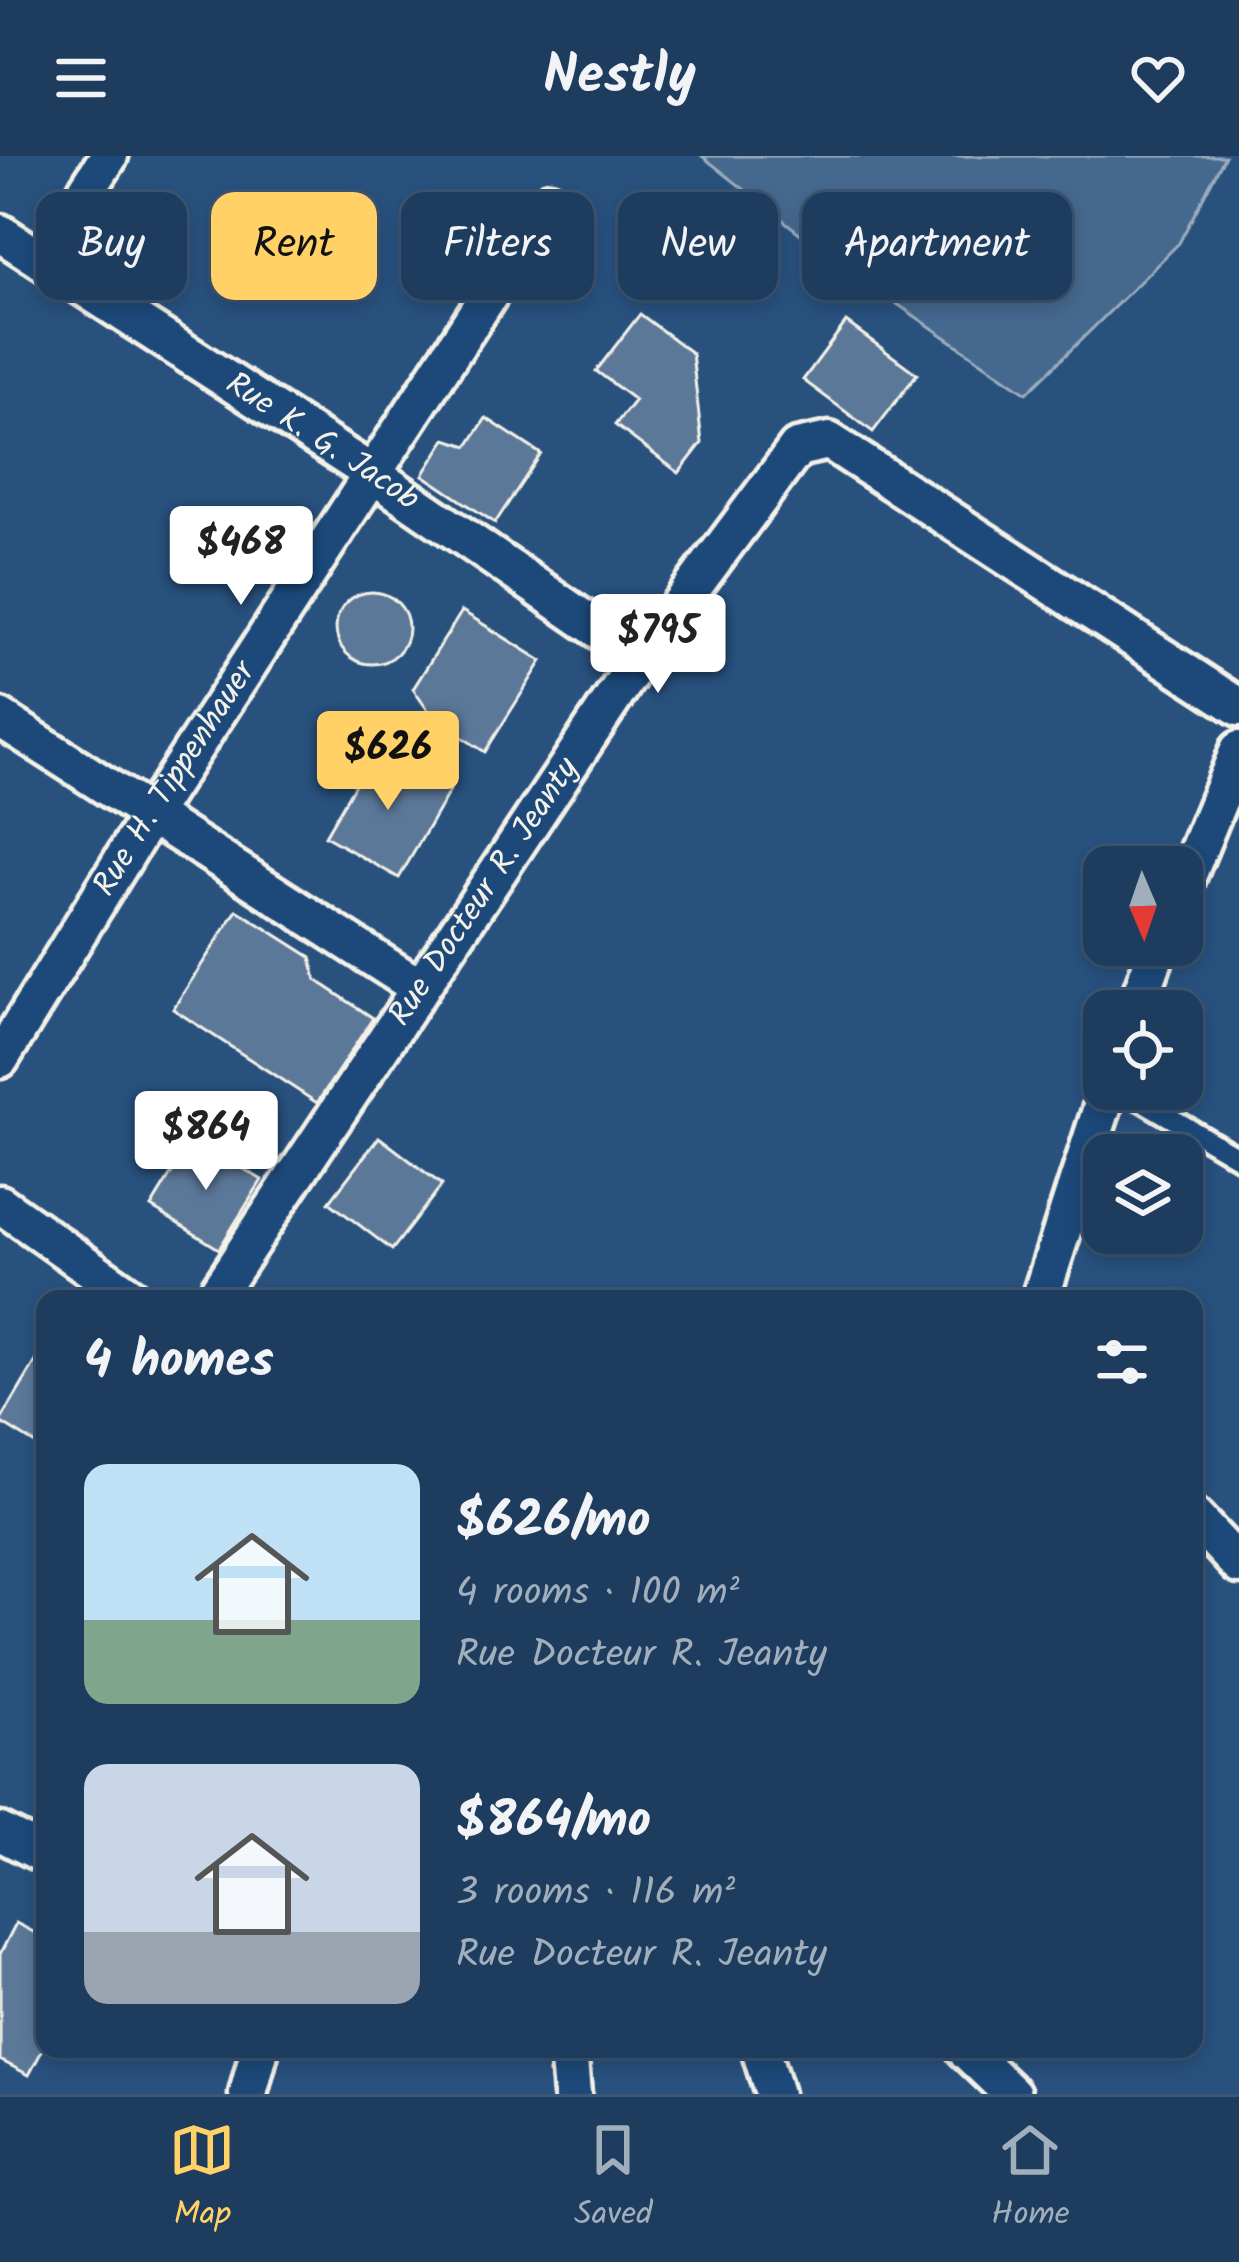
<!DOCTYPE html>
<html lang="en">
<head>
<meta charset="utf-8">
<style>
	:root { --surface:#1e3d5e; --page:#264464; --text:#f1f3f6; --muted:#a1aebc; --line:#3c5673; --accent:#ffd166 }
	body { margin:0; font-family:Kalam,sans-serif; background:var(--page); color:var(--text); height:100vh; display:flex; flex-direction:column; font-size:45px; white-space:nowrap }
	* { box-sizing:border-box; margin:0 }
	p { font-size:39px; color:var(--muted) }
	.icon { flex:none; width:66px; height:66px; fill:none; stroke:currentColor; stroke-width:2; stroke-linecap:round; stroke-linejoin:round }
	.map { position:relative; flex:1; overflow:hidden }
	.drawer { position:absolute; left:36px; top:1134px; width:1167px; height:768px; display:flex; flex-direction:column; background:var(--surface); border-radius:24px; box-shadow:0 6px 18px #0003,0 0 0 3px var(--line) }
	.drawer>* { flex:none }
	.guide { position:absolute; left:36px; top:36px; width:1167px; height:108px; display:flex; gap:24px }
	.needle { width:78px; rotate:178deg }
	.tools { position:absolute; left:1083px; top:690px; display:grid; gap:24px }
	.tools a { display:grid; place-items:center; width:120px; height:120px; border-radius:24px; background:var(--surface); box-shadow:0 6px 18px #0003,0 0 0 3px var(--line); font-size:60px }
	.price { position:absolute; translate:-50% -102px; padding:0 27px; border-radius:12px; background:#fff; color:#222; font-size:39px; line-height:78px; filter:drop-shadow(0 3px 6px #0008) }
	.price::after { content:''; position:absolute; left:50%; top:72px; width:36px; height:27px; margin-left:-18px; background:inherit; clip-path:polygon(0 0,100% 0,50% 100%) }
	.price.on { background:var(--accent); color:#111 }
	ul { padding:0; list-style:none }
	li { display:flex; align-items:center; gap:36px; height:300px; padding:0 48px }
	li span { display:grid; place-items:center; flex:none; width:336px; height:240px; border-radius:24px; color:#555 }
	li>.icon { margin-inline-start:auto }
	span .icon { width:144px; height:144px; fill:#fffc; stroke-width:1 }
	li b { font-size:51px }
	h2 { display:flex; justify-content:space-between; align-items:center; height:144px; padding:0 48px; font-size:51px }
	.pill { padding:0 42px; border-radius:24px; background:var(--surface); box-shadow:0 6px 18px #0003,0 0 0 3px var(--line); font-size:42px; line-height:108px }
	.pill.on { background:var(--accent); color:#111 }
	header { display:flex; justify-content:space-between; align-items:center; height:156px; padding:0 48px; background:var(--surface); font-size:54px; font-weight:800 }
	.tab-bar { display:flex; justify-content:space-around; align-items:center; height:168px; border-top:3px solid var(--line); background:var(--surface); font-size:33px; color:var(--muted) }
	.tab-bar a { display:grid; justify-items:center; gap:6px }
	.tab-bar .on { color:var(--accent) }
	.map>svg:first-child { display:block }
</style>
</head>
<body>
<header><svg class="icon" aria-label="menu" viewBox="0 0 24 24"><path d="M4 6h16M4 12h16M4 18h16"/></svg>Nestly<svg class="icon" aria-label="heart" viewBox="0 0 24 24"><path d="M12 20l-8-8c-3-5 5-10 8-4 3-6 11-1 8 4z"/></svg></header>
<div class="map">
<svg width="1239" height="1938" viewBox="0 0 1239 1938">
	<rect width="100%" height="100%" fill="#28517e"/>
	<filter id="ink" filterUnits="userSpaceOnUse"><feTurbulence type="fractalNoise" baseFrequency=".00833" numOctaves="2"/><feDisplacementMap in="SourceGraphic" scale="24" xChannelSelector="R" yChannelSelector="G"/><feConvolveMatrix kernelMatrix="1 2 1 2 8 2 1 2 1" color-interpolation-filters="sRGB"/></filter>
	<g filter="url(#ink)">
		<!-- green -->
		<path fill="#45688e" stroke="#9cacbb" stroke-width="3" d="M702 0H1225L1179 87 1027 237 836 106Z"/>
		<!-- building -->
		<path fill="#5b7899" stroke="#f4f1e8" stroke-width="3" d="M640 158 692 197 702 287 679 317 615 269 635 244 596 215Z
			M846 166 917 218 873 276 803 224Z
			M486 262 541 298 495 367 423 319 446 283 468 290Z
			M336 472a36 36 0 1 1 72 0a36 36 0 1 1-72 0Z
			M462 455 542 505 485 596 434 563 413 533Z
			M376 592 450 634 399 722 325 680Z
			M237 754 311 801 316 824 373 862 317 947 173 853Z
			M379 981 442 1029 392 1094 329 1046Z
			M193 982 262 1024 219 1093 151 1051Z
			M45 1190V1294L0 1266Z
			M16 1767 45 1782V1889L29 1919 0 1904V1798Z"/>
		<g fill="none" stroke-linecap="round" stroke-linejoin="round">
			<defs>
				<path id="service" d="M1122 933 1239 1002"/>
				<g id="minor">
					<path id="s1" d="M0 77 371 317 640 502"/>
					<path d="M42 104 109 0"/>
					<path d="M0 562 420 832"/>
					<path d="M1182 733 1239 594"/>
					<path d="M1135 855 1159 789"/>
					<path id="s2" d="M0 903 149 661 550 45"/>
					<path d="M0 1048 134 1143"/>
					<path id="s3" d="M213 1143 640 502 797 292 829 285 1239 551"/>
					<path d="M1040 1143 1108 933"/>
					<path d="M1194 1361 1239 1409"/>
					<path d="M0 1676 45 1699"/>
					<path d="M568 1893 572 1938"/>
					<path d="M760 1893 774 1938"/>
					<path d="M965 1893 1012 1938"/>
					<path d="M248 1938 260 1893"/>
				</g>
			</defs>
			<!-- service casing -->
			<use href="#service" stroke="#f4f1e8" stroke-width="27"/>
			<!-- minor casing -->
			<use href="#minor" stroke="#f4f1e8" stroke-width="45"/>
			<!-- service -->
			<use href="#service" stroke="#1f4a7a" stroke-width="18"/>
			<!-- minor -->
			<use href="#minor" stroke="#1f4a7a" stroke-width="36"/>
		</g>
	</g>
	<g text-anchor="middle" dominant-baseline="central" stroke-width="9" stroke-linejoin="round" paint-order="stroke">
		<!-- street labels -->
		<g font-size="33" fill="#f4f1e8" stroke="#1f4a7a">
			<text stroke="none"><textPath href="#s1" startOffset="384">Rue K. G. Jacob</textPath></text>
			<text stroke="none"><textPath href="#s2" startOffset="330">Rue H. Tippenhauer</textPath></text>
			<text stroke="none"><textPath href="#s3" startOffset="489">Rue Docteur R. Jeanty</textPath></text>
		</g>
	</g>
</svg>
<div class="tools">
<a><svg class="needle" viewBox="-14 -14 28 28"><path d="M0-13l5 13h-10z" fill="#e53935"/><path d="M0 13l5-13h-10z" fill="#a1aebc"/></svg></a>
<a><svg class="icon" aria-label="locate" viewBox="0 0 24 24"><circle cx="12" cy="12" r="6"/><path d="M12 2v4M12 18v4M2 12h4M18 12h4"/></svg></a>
<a><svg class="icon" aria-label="layers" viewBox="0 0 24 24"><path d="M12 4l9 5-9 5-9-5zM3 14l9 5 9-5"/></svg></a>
</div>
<b class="price" style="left:241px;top:452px">$468</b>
<b class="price" style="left:658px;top:540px">$795</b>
<b class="price on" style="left:388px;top:657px">$626</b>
<b class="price" style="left:206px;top:1037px">$864</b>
<div class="guide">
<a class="pill">Buy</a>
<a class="pill on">Rent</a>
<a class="pill">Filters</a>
<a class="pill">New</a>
<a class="pill">Apartment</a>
</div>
<section class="drawer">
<h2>4 homes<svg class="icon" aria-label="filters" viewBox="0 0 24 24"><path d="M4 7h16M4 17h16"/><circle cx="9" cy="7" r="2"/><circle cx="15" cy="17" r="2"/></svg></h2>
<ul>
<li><span style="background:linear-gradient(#bfe0f5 65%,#7fa58c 0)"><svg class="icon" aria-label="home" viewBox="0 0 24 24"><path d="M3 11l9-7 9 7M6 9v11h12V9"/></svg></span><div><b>$626/mo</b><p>4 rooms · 100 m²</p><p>Rue Docteur R. Jeanty</p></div></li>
<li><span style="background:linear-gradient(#c9d6e8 70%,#9aa5b1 0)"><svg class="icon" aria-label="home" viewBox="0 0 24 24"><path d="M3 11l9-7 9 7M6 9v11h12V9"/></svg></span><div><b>$864/mo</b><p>3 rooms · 116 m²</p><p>Rue Docteur R. Jeanty</p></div></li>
</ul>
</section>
</div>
<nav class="tab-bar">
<a class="on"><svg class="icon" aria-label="map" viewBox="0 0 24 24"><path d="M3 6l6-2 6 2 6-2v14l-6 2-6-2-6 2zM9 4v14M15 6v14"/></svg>Map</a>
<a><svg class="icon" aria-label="saved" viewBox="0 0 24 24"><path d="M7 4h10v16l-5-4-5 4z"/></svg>Saved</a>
<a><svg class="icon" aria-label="home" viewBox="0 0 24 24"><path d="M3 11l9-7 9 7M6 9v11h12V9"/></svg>Home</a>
</nav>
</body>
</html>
